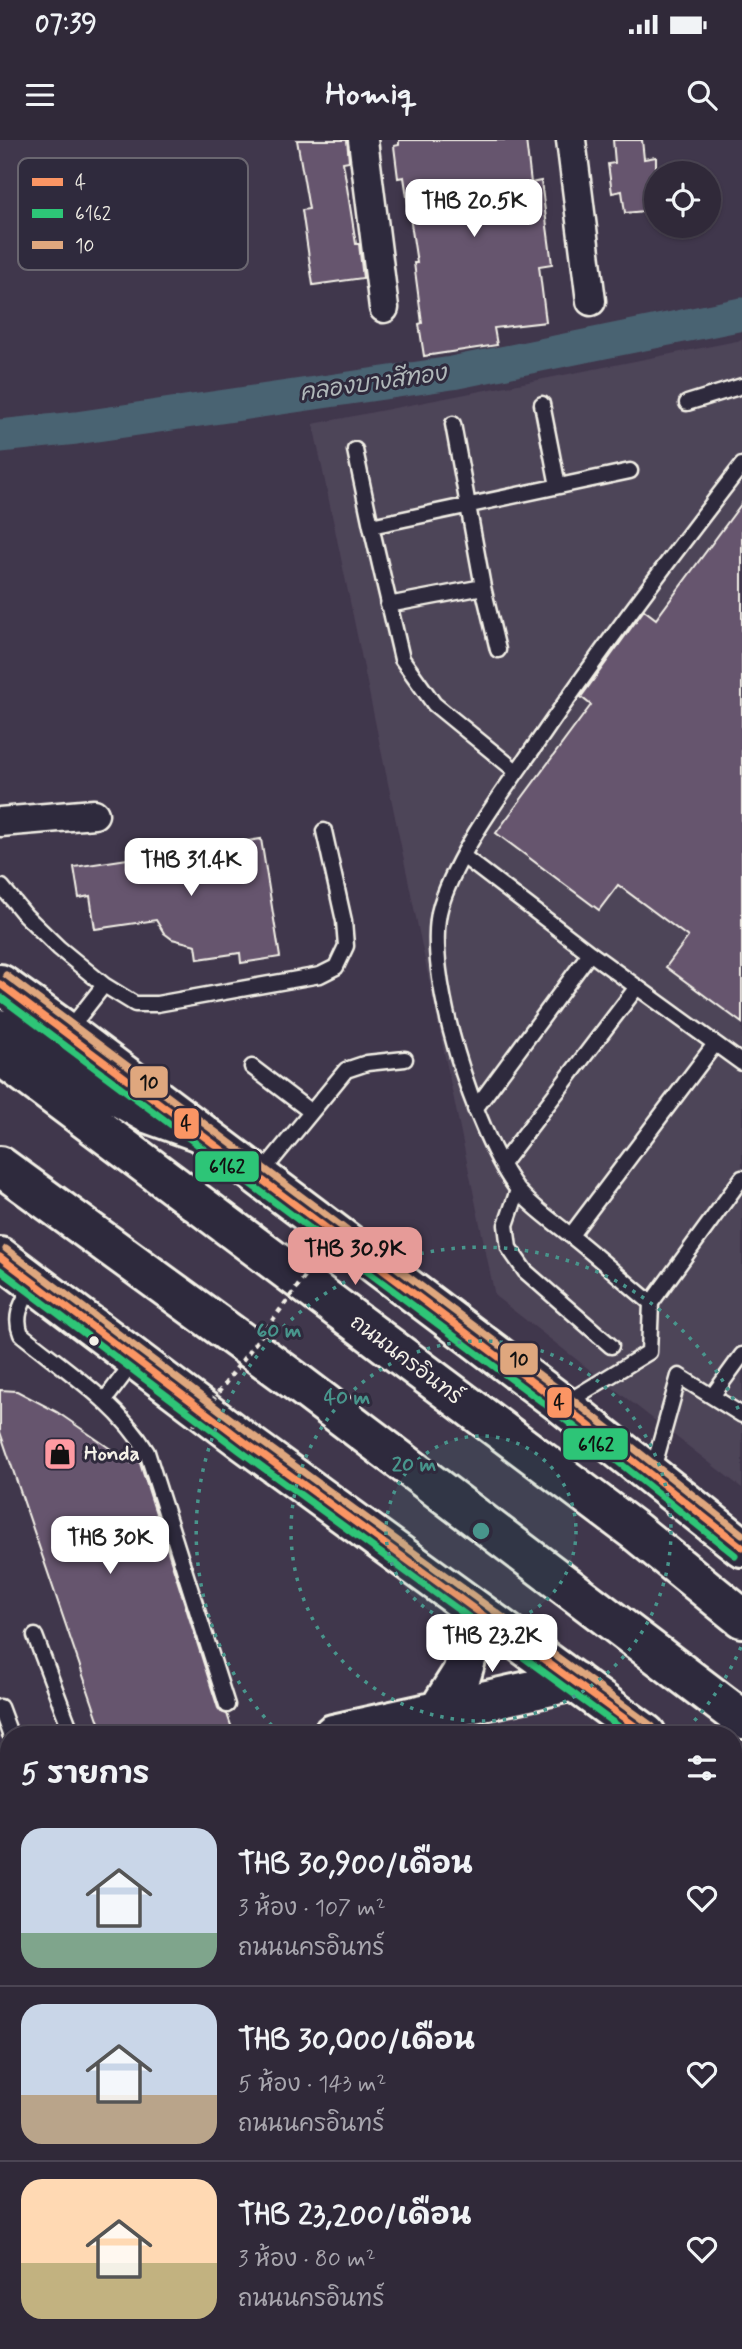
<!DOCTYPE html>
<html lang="th">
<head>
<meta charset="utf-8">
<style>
	:root { --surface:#302939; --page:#383141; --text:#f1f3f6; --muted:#a8a6ae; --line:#4b4553; --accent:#e69b98 }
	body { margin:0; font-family:Mynerve,"Playpen Sans Thai",sans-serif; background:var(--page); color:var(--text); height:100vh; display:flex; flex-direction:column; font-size:26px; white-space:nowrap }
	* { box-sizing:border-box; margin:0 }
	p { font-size:23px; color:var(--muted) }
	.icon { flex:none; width:38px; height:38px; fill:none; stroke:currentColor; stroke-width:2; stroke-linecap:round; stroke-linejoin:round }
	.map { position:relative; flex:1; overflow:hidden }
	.side { position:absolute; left:0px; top:1586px; width:742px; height:625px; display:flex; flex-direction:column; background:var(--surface); border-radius:28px 28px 0 0; box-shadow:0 2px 5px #0004,0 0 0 2px var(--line) }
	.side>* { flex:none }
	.tools { position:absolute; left:644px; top:21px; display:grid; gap:14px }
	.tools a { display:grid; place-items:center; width:77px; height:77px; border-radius:50%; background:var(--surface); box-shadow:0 2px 5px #0004,0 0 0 2px var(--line); font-size:35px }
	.price { position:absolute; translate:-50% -60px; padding:0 16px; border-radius:14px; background:#fff; color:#222; font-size:23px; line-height:46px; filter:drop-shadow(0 2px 4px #0008) }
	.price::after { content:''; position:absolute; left:50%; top:42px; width:21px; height:16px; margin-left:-10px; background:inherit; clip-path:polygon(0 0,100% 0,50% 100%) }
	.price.selected { background:var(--accent); color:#111 }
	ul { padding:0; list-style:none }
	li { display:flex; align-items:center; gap:21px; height:175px; padding:0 21px }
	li+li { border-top:2px solid var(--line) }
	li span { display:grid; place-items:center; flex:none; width:196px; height:140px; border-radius:21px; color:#555 }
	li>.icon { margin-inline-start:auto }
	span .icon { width:84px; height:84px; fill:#fffc; stroke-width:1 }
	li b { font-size:30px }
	h2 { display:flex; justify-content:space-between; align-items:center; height:84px; padding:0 21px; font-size:30px }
	.status { display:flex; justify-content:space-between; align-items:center; height:49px; padding:0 35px; background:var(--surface); direction:ltr }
	.status svg { height:19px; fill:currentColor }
	header { display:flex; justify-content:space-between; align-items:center; height:91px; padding:0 21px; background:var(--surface); font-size:32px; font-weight:700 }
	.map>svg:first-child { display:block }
</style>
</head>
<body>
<div class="status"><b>07:39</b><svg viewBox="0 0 49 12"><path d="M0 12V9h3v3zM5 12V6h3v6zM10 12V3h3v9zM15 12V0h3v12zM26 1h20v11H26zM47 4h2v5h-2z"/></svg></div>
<header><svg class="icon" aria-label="menu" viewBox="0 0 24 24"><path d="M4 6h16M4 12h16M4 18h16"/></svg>Homiq<svg class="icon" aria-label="search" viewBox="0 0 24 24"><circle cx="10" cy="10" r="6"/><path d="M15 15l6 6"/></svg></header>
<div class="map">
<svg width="742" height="2209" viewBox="0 0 742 2209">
	<rect width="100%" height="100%" fill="#40374c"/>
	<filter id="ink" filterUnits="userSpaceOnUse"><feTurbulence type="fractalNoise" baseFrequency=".0143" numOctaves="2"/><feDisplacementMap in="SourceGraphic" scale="14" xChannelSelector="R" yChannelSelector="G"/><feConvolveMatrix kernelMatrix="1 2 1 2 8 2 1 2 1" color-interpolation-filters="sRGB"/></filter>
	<g filter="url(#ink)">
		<!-- built -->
		<path fill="#4e4459" d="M742 200V1348L495 1156 313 284Z
			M733 1718 742 1724V2209H535L534 2202H733Z"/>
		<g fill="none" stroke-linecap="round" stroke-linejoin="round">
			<!-- canal -->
			<path stroke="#4a6372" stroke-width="33" d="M0 296 76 288 452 233 742 174"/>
		</g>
		<!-- building -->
		<path fill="#66556e" stroke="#f4f1e8" stroke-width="2" d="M297 0H347L349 21 343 22 356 104H359L363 138 313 145 302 70 309 69Z
			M399 0H526L531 43 541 41 552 124 539 126 546 182 494 188 497 205 424 216 419 184 422 183 414 123H417L404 37 398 38 394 6 399 5Z
			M613 0H642L644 19 656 17V59L652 60 654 70 625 73 622 51 612 53 608 24 615 23Z
			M742 363V883L666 827 688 797 618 745 599 770 496 693 591 565 581 557 644 470 656 479Z
			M261 699 280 817 241 823 240 813 198 819 196 805 172 799 164 793 156 780 95 789 90 756 79 758 74 727Z
			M0 1250 17 1251 57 1272 131 1323 139 1320 218 1568 221 1572 227 1574 234 1594H103L0 1292Z"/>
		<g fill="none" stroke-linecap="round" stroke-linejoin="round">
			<defs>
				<path id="lane" d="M687 263 742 246
					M542 264 558 346
					M453 284 483 447 498 510
					M355 310 371 386
					M388 465 483 447
					M516 631 434 564 402 519 371 386 630 331
					M463 716 590 813 742 923
					M2 747 25 775 59 808 104 845 135 864H157L320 835 336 827 346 806 344 781 324 691
					M68 891 104 845
					M252 927 311 972
					M475 969 590 813
					M502 1024 637 847
					M259 1036 346 930 367 923 405 919
					M518 1050 506 1085 509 1108 525 1131 611 1206
					M571 1095 715 904
					M33 1143C24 1161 13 1174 21 1194 65 1230 118 1263 147 1312L227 1565
					M651 1163C624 1141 598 1117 570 1095 553 1081 533 1068 518 1050 477 998 421 829 441 765 460 706 509 644 544 593 607 501 674 413 742 325
					M713 1255 742 1215
					M104 1261 135 1220
					M564 1264 649 1212 651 1163 742 1038
					M652 1333 679 1236 742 1275
					M35 1496 72 1594
					M0 1567 10 1594
					M0 1761 9 1787
					M148 2202 150 2209"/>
				<path id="street" d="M363 0 384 168
					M571 0 591 161
					M0 682 94 674"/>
				<path id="secondary" d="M0 844 67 892 563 1265 742 1407
					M0 1117 245 1302 646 1594
					M438 1571 462 1533 470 1506 476 1470
					M333 1594 574 1541
					M733 1659 742 1666
					M0 1724 9 1719"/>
				<path id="primary" d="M0 889 147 973 200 992
					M0 915 635 1391 742 1478
					M0 1026 298 1243 742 1579"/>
			</defs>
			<!-- lane casing -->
			<use href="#lane" stroke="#f4f1e8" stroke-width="19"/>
			<!-- street casing -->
			<use href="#street" stroke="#f4f1e8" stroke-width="33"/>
			<!-- secondary casing -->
			<use href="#secondary" stroke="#f4f1e8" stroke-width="44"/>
			<!-- primary casing -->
			<use href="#primary" stroke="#f4f1e8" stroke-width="44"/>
			<!-- lane -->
			<use href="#lane" stroke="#2f2a3d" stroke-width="14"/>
			<!-- street -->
			<use href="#street" stroke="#2f2a3d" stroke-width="28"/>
			<!-- secondary -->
			<use href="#secondary" stroke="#2f2a3d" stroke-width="38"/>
			<!-- primary -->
			<use href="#primary" stroke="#2f2a3d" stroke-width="38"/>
			<!-- path-bridge -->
			<path stroke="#f4f1e8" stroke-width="4.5" stroke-dasharray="5 5" stroke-linecap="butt" d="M194 1285 343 1086"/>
			<defs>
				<path id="bus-1" d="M0 844 563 1265 742 1407
					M0 1117 245 1302 646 1594"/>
				<path id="bus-2" d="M0 857 557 1273 735 1415
					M0 1130 239 1310 629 1594"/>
				<path id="bus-3" d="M6 835 569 1257 742 1394
					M6 1109 251 1294 652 1586"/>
			</defs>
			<!-- bus-1 casing -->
			<use href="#bus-1" stroke="#2f2a3d" stroke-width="12"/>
			<!-- bus-2 casing -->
			<use href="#bus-2" stroke="#2f2a3d" stroke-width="12"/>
			<!-- bus-3 casing -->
			<use href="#bus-3" stroke="#2f2a3d" stroke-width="12"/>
			<!-- bus-1 -->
			<use href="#bus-1" stroke="#fb9564" stroke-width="7"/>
			<!-- bus-2 -->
			<use href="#bus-2" stroke="#2dc577" stroke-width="7"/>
			<!-- bus-3 -->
			<use href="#bus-3" stroke="#dfa77e" stroke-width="7"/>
		</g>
	</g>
	<!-- distance rings -->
	<circle cx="481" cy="1391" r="95" fill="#48958c" fill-opacity=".12"/>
	<g fill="none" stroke="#48958c" stroke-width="3.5" stroke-dasharray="3.5 7">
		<circle cx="481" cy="1391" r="95"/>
		<circle cx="481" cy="1391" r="190"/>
		<path d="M741 1507A285 285 0 0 1 683 1593M279 1593A285 285 0 1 1 741 1275"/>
	</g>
	<!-- icons -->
	<defs>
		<symbol id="shop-square" viewBox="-11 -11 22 22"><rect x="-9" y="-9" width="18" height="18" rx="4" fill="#ff9aa2" stroke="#2f2a3d"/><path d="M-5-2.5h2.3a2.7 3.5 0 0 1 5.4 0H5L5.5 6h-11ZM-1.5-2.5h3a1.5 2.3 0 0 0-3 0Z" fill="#111"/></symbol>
	</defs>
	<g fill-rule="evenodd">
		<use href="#shop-square" x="41" y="1295" width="38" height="38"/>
	</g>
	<!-- markers -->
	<circle fill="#f4f1e8" stroke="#2f2a3d" stroke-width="2.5" cx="94" cy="1201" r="6"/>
	<g text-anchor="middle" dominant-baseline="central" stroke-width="6" stroke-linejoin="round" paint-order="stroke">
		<!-- street labels -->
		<g font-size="21" fill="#f4f1e8" stroke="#2f2a3d">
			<text transform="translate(406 1220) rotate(37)">ถนนนครอินทร์</text>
		</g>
		<!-- poi labels -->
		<g font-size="21" font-weight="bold" fill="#f4f1e8" stroke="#2f2a3d" text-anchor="start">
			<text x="84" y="1314">Honda</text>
		</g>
		<!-- water labels -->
		<g font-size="23" font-style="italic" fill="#b0b8b9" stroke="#2f2a3d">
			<text transform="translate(373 244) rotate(-8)">คลองบางสีทอง</text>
		</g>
	</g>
	<!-- legend -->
	<rect x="18" y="18" width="230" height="112" rx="10" fill="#2f2a3d" stroke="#6a6670" stroke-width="2"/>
	<rect x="32" y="38" width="31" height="8" fill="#fb9564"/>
	<rect x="32" y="69" width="31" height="9" fill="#2dc577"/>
	<rect x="32" y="101" width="31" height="8" fill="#dfa77e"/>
	<g font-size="19" fill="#f4f1e8">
		<text x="75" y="49">4</text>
		<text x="75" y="80">6162</text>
		<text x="75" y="112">10</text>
	</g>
	<circle cx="481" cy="1391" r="10" fill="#48958c" stroke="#2f2a3d" stroke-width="3.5"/>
	<g font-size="21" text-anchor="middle" font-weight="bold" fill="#48958c" stroke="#2f2a3d" stroke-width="6" stroke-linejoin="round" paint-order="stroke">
		<text x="279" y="1197">60 m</text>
		<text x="347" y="1264">40 m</text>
		<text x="414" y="1331">20 m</text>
	</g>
	<g stroke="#2f2a3d" stroke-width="2.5">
		<rect x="129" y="925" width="40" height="34" rx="7" fill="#dfa77e"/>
		<rect x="173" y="967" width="27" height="33" rx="7" fill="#fb9564"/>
		<rect x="194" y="1010" width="66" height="33" rx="7" fill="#2dc577"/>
		<rect x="499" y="1202" width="40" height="34" rx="7" fill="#dfa77e"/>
		<rect x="546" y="1246" width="27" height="33" rx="7" fill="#fb9564"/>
		<rect x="562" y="1287" width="67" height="34" rx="7" fill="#2dc577"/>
	</g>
	<g font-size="19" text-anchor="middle" font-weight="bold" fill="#111">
		<text x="149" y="949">10</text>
		<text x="186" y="990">4</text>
		<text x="227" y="1033">6162</text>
		<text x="519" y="1226">10</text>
		<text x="559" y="1269">4</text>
		<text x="596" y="1311">6162</text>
	</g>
</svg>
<div class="tools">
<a><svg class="icon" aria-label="locate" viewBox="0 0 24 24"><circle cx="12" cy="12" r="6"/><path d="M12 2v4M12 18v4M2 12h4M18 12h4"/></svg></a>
</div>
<b class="price" style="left:474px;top:99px">THB 20.5K</b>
<b class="price" style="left:191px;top:758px">THB 31.4K</b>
<b class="price selected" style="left:355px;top:1147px">THB 30.9K</b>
<b class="price" style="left:110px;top:1436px">THB 30K</b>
<b class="price" style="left:492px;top:1534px">THB 23.2K</b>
<section class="side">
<h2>5 รายการ<svg class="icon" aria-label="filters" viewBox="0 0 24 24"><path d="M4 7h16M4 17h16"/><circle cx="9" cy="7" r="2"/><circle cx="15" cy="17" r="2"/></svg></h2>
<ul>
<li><span style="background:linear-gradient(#c9d6e8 75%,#7fa58c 0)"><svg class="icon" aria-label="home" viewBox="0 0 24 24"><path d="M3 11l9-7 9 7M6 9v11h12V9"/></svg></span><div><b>THB 30,900/เดือน</b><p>3 ห้อง · 107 m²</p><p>ถนนนครอินทร์</p></div><svg class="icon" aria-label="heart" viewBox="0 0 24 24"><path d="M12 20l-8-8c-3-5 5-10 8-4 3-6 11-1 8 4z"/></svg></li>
<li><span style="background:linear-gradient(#c9d6e8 65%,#b9a48a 0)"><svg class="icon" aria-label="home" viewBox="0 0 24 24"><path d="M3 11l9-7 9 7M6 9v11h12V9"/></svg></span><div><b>THB 30,000/เดือน</b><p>5 ห้อง · 143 m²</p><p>ถนนนครอินทร์</p></div><svg class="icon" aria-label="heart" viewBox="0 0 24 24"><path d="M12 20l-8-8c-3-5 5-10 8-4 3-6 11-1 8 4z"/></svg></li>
<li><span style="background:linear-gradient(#ffd9b3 60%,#c2b280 0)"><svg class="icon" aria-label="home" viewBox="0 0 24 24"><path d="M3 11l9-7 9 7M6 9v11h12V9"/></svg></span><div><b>THB 23,200/เดือน</b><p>3 ห้อง · 80 m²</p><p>ถนนนครอินทร์</p></div><svg class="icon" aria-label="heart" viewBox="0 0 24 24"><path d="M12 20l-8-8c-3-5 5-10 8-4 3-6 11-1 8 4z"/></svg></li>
</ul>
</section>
</div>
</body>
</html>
